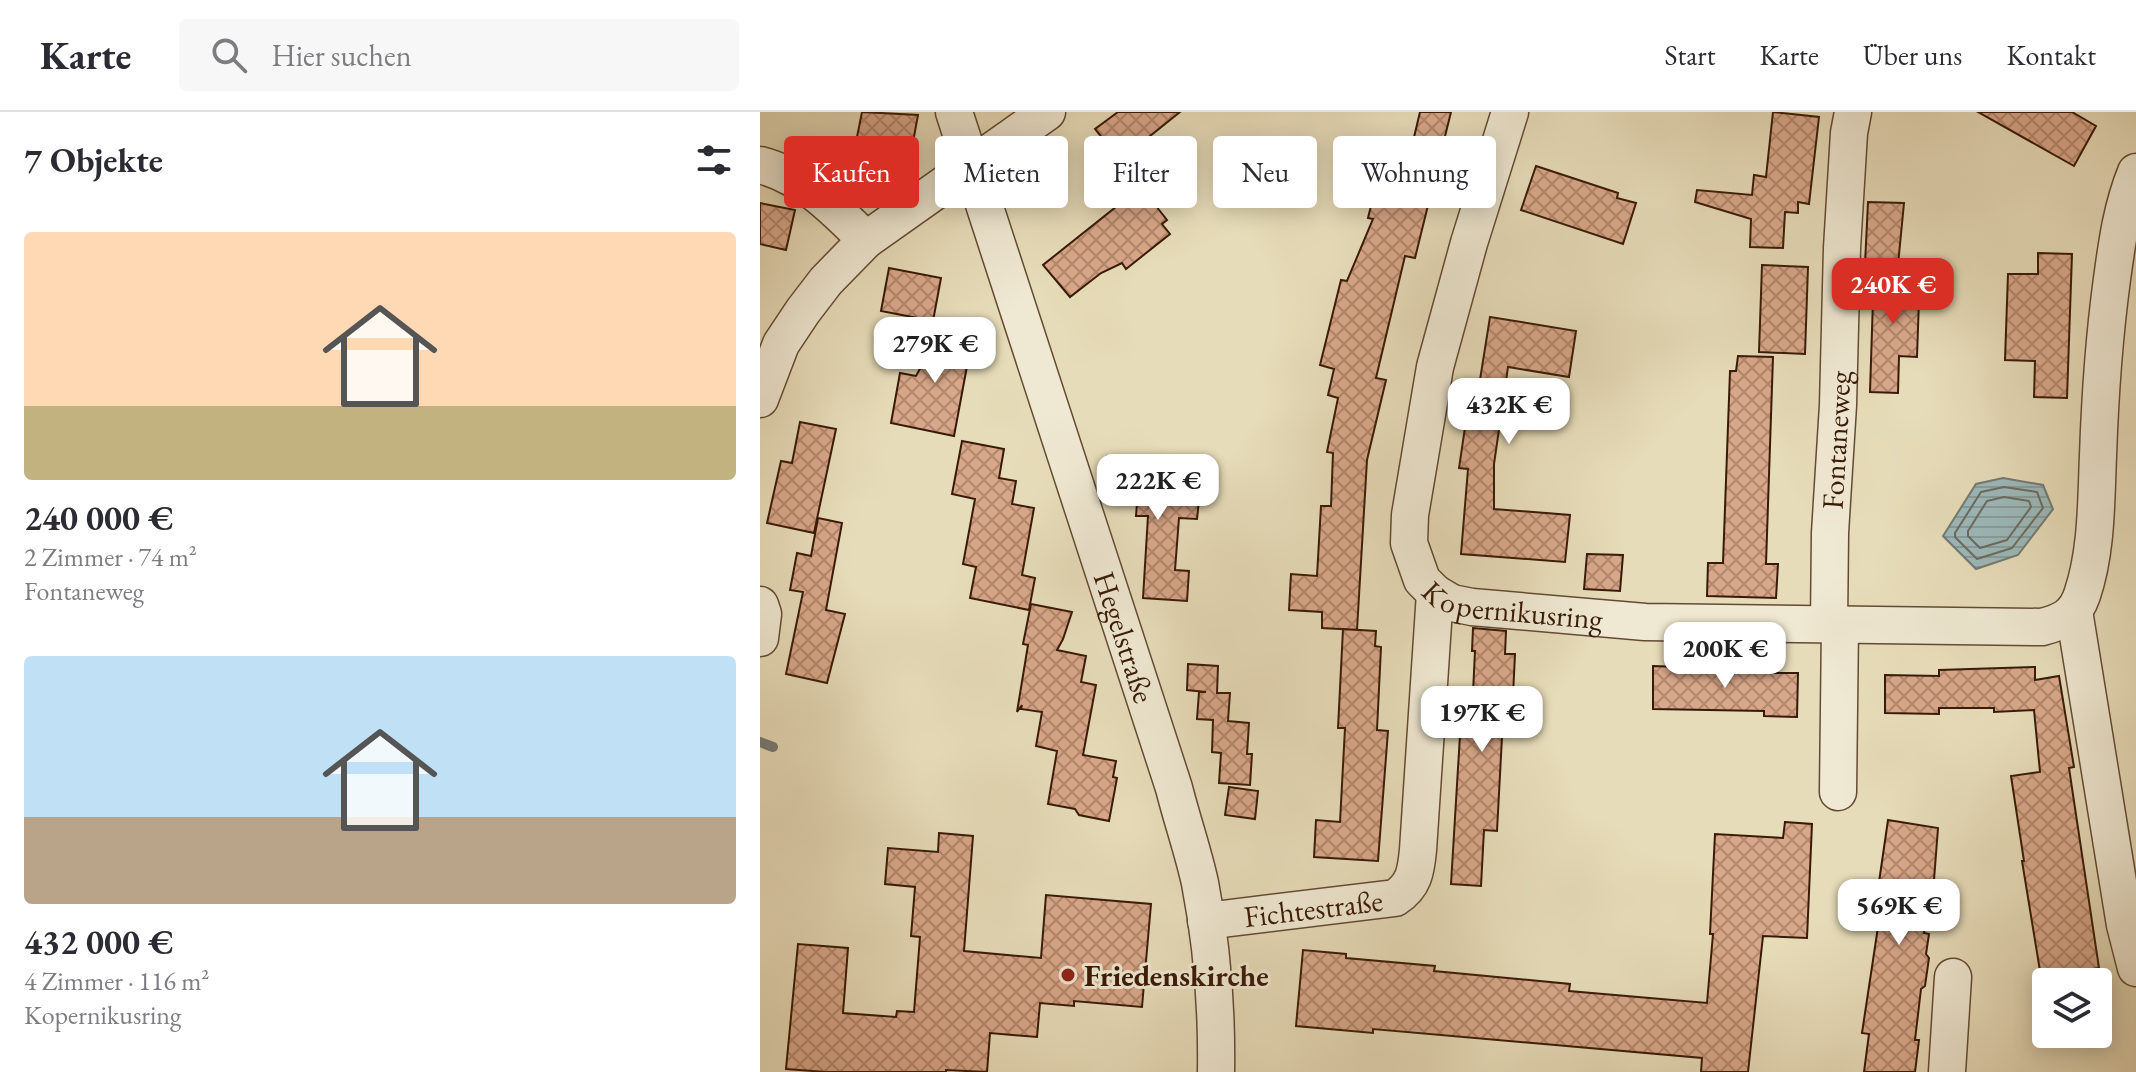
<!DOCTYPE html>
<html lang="de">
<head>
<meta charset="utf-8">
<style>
	:root { --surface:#fff; --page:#f7f7f7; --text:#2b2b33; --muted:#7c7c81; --line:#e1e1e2; --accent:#d93025 }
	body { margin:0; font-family:"EB Garamond",serif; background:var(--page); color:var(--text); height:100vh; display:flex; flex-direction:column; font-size:30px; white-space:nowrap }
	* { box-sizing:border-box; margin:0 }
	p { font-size:26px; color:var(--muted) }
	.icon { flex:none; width:44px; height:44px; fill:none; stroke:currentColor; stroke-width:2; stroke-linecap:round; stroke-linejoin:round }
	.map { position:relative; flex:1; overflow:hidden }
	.sheet { display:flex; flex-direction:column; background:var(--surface); width:760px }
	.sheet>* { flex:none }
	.top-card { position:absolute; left:24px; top:24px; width:760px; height:72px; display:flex; gap:16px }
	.tools { position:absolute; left:1272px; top:856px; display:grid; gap:16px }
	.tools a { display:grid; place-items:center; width:80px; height:80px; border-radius:8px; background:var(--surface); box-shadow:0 4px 20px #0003; font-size:40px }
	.price { position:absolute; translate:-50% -68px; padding:0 18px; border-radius:16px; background:#fff; color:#222; font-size:26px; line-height:52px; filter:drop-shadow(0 2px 4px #0008) }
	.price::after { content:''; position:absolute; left:50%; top:48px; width:24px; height:18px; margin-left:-12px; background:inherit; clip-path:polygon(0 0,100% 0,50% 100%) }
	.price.on { background:var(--accent); color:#fff }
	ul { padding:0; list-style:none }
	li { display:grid; align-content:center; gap:16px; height:424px; padding:0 24px }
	li span { display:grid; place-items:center; height:248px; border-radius:8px; color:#555 }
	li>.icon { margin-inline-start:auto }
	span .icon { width:144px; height:144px; fill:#fffc; stroke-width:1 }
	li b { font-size:34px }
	h2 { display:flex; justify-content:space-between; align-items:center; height:96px; padding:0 24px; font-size:34px }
	.pill { padding:0 28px; border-radius:8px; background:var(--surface); box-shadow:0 4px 20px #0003; font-size:28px; line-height:72px }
	.pill.on { background:var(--accent); color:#fff }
	header { display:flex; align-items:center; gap:48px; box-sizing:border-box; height:112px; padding:0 40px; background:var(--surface); border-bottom:2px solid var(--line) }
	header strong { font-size:38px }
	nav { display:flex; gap:44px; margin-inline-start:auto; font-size:28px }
	.search { width:560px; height:72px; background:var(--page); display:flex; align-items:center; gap:20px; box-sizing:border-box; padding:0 28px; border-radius:8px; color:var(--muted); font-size:30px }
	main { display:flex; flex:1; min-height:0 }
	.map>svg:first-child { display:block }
</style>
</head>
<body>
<header>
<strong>Karte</strong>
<div class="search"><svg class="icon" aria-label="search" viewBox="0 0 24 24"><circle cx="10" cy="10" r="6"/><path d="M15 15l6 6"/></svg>Hier suchen</div>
<nav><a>Start</a><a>Karte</a><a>Über uns</a><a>Kontakt</a></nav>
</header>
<main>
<section class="sheet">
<h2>7 Objekte<svg class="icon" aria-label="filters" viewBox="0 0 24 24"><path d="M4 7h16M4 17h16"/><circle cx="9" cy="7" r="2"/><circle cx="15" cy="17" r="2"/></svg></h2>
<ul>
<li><span style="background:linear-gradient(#ffd9b3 70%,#c2b280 0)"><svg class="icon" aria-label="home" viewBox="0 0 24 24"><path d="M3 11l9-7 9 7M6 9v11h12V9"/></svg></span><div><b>240 000 €</b><p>2 Zimmer · 74 m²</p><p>Fontaneweg</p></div></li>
<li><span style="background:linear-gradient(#bfe0f5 65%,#b9a48a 0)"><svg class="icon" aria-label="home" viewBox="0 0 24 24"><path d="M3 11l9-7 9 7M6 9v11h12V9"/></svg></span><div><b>432 000 €</b><p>4 Zimmer · 116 m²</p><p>Kopernikusring</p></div></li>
</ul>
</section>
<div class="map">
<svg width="1376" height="960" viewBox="0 0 1376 960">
	<defs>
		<pattern id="water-rules" width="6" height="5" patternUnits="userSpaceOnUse" patternTransform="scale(2)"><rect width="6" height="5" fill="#9cb9bb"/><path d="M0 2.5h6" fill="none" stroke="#879e9f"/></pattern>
		<pattern id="building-cross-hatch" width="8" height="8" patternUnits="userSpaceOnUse" patternTransform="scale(2)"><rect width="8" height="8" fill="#d9a789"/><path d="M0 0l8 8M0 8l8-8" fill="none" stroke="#b1876e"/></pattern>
	</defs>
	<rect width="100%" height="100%" fill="#e7dcb9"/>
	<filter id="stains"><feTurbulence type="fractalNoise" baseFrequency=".0025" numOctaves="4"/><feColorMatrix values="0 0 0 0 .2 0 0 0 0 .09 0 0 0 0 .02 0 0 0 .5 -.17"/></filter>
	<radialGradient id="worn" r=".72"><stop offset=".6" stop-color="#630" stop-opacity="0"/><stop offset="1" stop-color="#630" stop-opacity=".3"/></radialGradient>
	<!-- water -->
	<path fill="url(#water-rules)" stroke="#747973" stroke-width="2" d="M1243 366 1283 373 1293 397 1258 443 1216 457 1183 424 1216 372Z"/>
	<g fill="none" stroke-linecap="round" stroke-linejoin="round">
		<!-- shore -->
		<path stroke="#6a6a60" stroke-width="2" d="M1244 375 1277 380 1283 396 1252 436 1217 447 1195 425V421L1221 380Z
			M1244 385 1269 389 1271 395 1247 428 1220 436 1208 424V419L1227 389Z"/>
		<!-- stream -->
		<path stroke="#747973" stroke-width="10" d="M0 630 13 635"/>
	</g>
	<!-- building -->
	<path fill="url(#building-cross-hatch)" stroke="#391a06" stroke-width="2" d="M102 0 158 3 149 52 114 46 117 29 97 25Z
		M358 0H420L360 48 335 17Z
		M660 0H691L655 146 645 144 616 266 626 268 607 348 597 518 562 516V500L529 498 531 462 557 464 561 394H571L573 341 567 340 578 286 568 283 574 257 560 253 581 168 587 169 613 107 608 106 621 53 646 59Z
		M1013 0 1059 5 1049 92 1038 90V101L1025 100 1023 136 990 135 991 107 935 90 937 78 992 83 994 63 1006 65Z
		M1218 0H1312L1336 14 1314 54Z
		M776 54 858 81 857 86 876 91 863 132 761 98Z
		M381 75 407 108 402 112 410 122 366 157 362 151 341 161 310 185 283 153Z
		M1108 90 1144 91 1138 153 1105 152Z
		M0 91 35 98 26 138 0 132Z
		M1278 141 1312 142 1307 286 1274 285 1275 249 1245 248 1248 162H1278Z
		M1002 153 1048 155 1045 242 999 240Z
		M129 156 181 166 173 209 121 199Z
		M1114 157 1160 159 1157 245 1139 244 1138 281 1110 280Z
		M730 205 816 219 809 265 748 255 734 352V397L810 403 805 450 701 442 708 357 699 356 708 295 716 293Z
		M173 215 213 222 194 324 131 311 140 261 156 264 167 244Z
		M978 244 1013 245 1006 452H1018L1016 486 947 484 948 451H963L970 259H976Z
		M40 310 76 317 54 421 7 411 21 349 32 351Z
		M202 329 244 337 239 366 256 369 252 392 274 396 262 463 275 466 269 498 210 486 216 455 203 452 215 387 192 382Z
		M347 344 386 348 384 362 441 369 437 407 419 406 415 458 429 459 427 489 383 486 388 404H376L377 391 369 390 371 378 344 375Z
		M58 406 82 411 66 498 85 502 67 571 26 562 43 480 30 478 37 441 51 444Z
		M827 442 863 443 860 479 824 477Z
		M271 492 312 500 303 527 297 538 326 544 321 570 336 573 323 643 356 649 353 665 357 666 349 709 319 703 315 697 288 692 297 639 276 634 282 600 261 597 262 593 257 600 268 533 263 532Z
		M713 516 746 519 745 542H755L751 625H742L737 719 724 718 721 774 691 772 700 623H711L715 539H712Z
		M583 517 616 519 615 534 621 535 617 618 628 619 618 749 554 745 556 708 580 710 585 616H578Z
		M428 552 458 554 457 581H470L468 609 489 611 487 642H492L490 673 459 671 461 641 452 640 453 608 437 607 439 580H446L427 578Z
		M893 554 1005 558V561H1038L1037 605 1004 604V599L893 597Z
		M1275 555V568L1299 564 1314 655 1309 656 1339 856 1281 865 1262 749H1264L1251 664 1280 660 1274 598 1234 600V596H1179V602L1125 601V563L1179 564V558Z
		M469 675 498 679 495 707 465 703Z
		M1128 708 1178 716 1174 768 1171 771 1164 821 1169 822 1166 842 1169 846 1165 874 1161 877 1155 928H1159L1155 960H1104L1109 922 1102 921 1118 815 1103 813 1107 782 1117 784Z
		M1025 710 1052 712 1047 826 1003 824 988 960H941L942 946 613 917V921L536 914 543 838 586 842V846L675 854 674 859 810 872 809 879 947 891 953 822H950L955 722 1023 726Z
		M179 721 213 724 204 839 281 846 286 783 391 792 382 895 314 889V894L280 891 277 925 230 921 227 960 186 958V960H66L26 957 38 832 88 836 83 901 136 905 137 899 154 900 160 825 151 824 155 775 125 772 128 736 178 740Z"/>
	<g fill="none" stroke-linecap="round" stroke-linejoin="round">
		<defs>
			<g id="street">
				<path id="s1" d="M194 0 414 676C422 708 433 739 440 771 452 833 457 897 456 960"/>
				<path id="s2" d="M750 0 709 131 675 255 650 403 649 431 662 468 675 481 692 491 712 495 885 510 1282 515C1302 510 1315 504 1322 483 1337 439 1336 389 1338 344 1340 284 1344 226 1352 167 1357 130 1362 94 1376 60"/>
				<path d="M0 53C43 64 75 97 106 128"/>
				<path d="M0 287 21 232 43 199 66 169 106 128 287 0"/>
				<path d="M0 493 3 502 0 526"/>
				<path d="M1314 499 1365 813 1376 856"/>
				<path id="s3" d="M1069 512 1070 421 1078 293 1082 136 1089 21 1093 0"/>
				<path d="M1078 680 1080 513"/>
				<path id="s4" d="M446 809 635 786C654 774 656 759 658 738L675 481"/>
				<path d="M1187 960 1193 865"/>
			</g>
		</defs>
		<!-- street casing -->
		<use href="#street" stroke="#644a33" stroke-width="39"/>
		<!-- street -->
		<use href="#street" stroke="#efe8d2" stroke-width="36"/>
	</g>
	<!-- markers -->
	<circle fill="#8f2418" stroke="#efe8d2" stroke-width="3" cx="308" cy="863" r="8"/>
	<g text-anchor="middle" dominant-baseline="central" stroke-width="6" stroke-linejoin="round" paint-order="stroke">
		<!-- street labels -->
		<g font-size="30" fill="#391a06" stroke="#efe8d2">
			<text stroke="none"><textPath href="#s3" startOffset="184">Fontaneweg</textPath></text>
			<text stroke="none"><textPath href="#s2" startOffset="582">Kopernikusring</textPath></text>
			<text stroke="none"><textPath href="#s1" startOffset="552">Hegelstraße</textPath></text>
			<text stroke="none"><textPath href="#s4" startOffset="108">Fichtestraße</textPath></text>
		</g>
		<!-- poi labels -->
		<g font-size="30" font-weight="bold" fill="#391a06" stroke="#efe8d2" text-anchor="start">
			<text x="324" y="863">Friedenskirche</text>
		</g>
	</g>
	<rect width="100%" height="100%" filter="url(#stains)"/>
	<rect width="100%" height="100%" fill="url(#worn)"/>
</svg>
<div class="tools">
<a><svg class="icon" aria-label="layers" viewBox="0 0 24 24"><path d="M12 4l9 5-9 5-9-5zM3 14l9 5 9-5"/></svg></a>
</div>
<b class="price on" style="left:1133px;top:214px">240K €</b>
<b class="price" style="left:175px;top:273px">279K €</b>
<b class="price" style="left:749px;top:334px">432K €</b>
<b class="price" style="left:398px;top:410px">222K €</b>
<b class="price" style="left:965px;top:578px">200K €</b>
<b class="price" style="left:722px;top:642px">197K €</b>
<b class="price" style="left:1139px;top:835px">569K €</b>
<div class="top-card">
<a class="pill on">Kaufen</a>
<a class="pill">Mieten</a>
<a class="pill">Filter</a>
<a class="pill">Neu</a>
<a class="pill">Wohnung</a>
</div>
</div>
</main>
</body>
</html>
